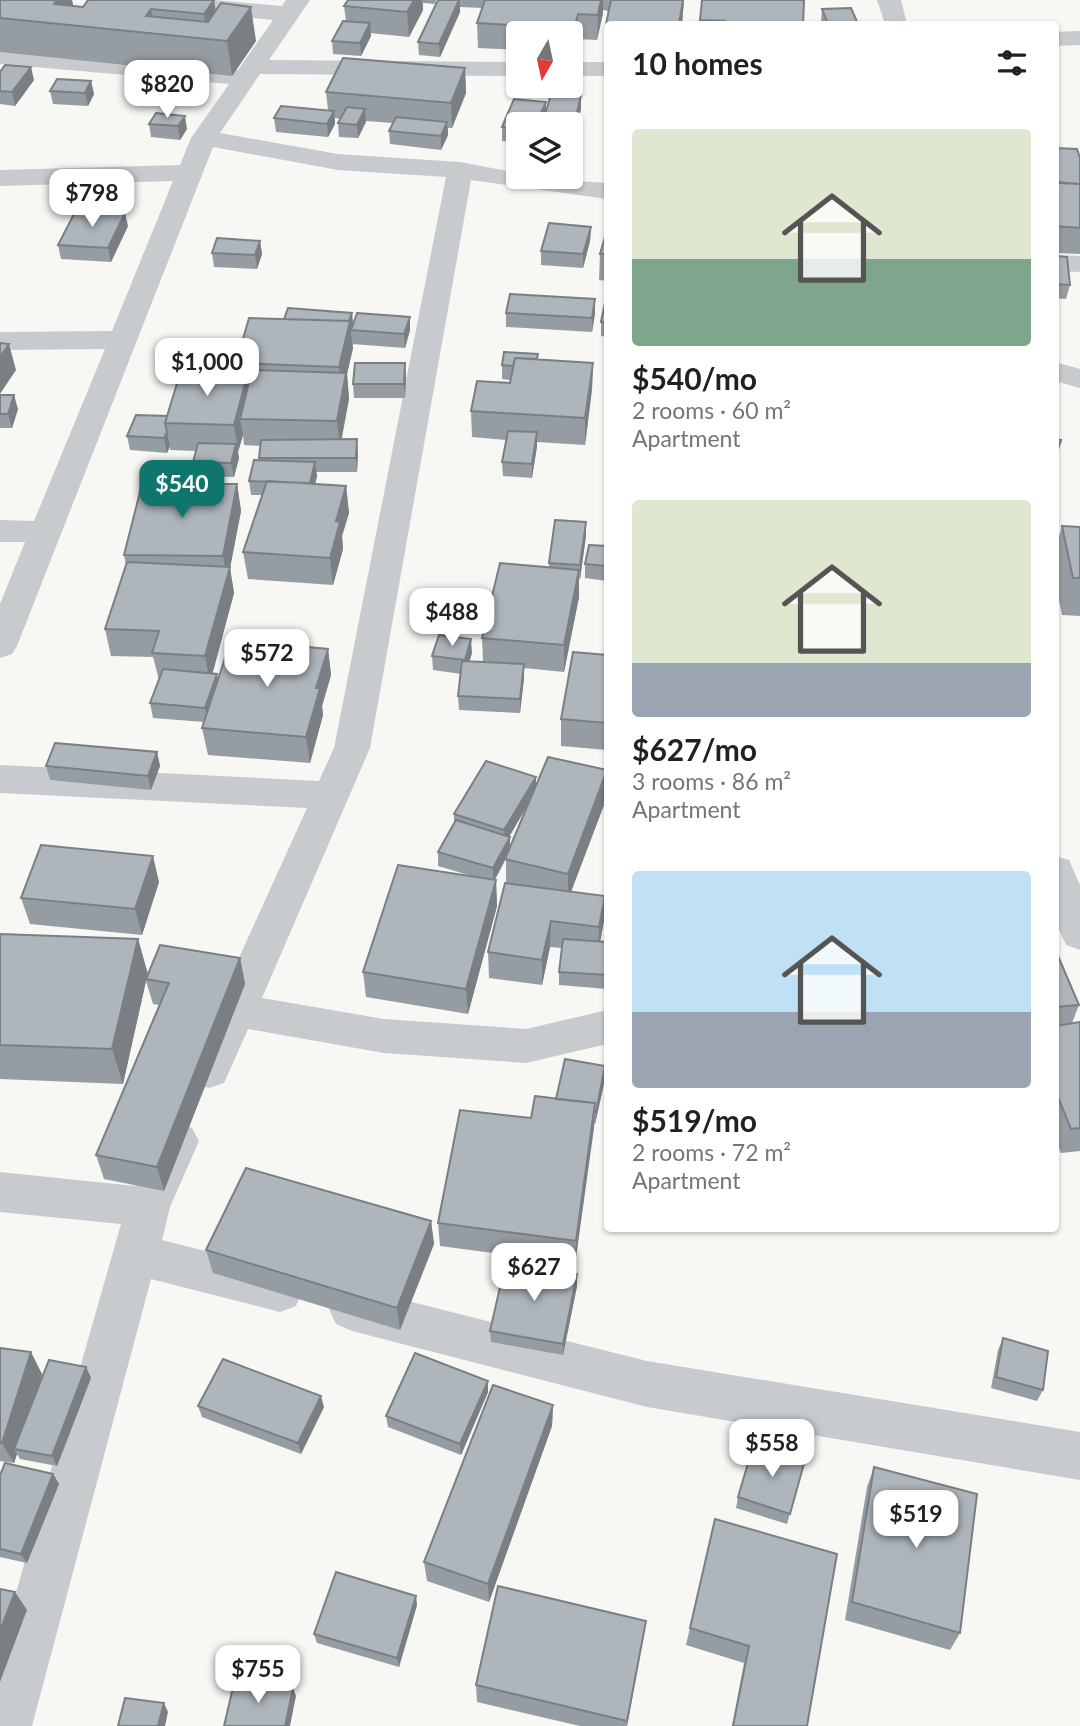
<!DOCTYPE html>
<html lang="en">
<head>
<meta charset="utf-8">
<style>
	:root { --surface:#fff; --page:#f6f6f6; --text:#202124; --muted:#757577; --accent:#0f766e }
	body { margin:0; font-family:Lato,sans-serif; background:var(--page); color:var(--text); height:100vh; display:flex; flex-direction:column; font-size:26px; white-space:nowrap }
	* { box-sizing:border-box; margin:0 }
	p { font-size:23px; color:var(--muted) }
	.icon { flex:none; width:38px; height:38px; fill:none; stroke:currentColor; stroke-width:2; stroke-linecap:round; stroke-linejoin:round }
	.map { position:relative; flex:1; overflow:hidden }
	.side { position:absolute; left:604px; top:21px; width:455px; height:1211px; display:flex; flex-direction:column; background:var(--surface); border-radius:7px; box-shadow:0 2px 5px #0004 }
	.side>* { flex:none }
	.needle { width:46px; rotate:189deg }
	.controls { position:absolute; left:506px; top:21px; display:grid; gap:14px }
	.controls a { display:grid; place-items:center; width:77px; height:77px; border-radius:7px; background:var(--surface); box-shadow:0 2px 5px #0004; font-size:35px }
	.price { position:absolute; translate:-50% -60px; padding:0 16px; border-radius:14px; background:#fff; color:#222; font-size:23px; line-height:46px; filter:drop-shadow(0 2px 4px #0008) }
	.price::after { content:''; position:absolute; left:50%; top:42px; width:21px; height:16px; margin-left:-10px; background:inherit; clip-path:polygon(0 0,100% 0,50% 100%) }
	.price.current { background:var(--accent); color:#fff }
	ul { padding:0; list-style:none }
	li { display:grid; align-content:center; gap:14px; height:371px; padding:0 28px }
	li span { display:grid; place-items:center; height:217px; border-radius:7px; color:#555 }
	li>.icon { margin-inline-start:auto }
	span .icon { width:126px; height:126px; fill:#fffc; stroke-width:1 }
	li b { font-size:30px }
	h2 { display:flex; justify-content:space-between; align-items:center; height:84px; padding:0 28px; font-size:30px }
	.map>svg:first-child { display:block }
</style>
</head>
<body>
<div class="map">
<svg width="1080" height="1726" viewBox="0 0 1080 1726">
	<rect width="100%" height="100%" fill="#f7f7f4"/>
	<g fill="none" stroke-linecap="round" stroke-linejoin="round">
		<!-- street -->
		<path fill="#c7cbce" fill-rule="evenodd" d="M131 0H215L282 6 286 0H310L269 60 518 62V76L260 74 220 133 338 154 460 162 518 173V177L607 183V199L471 180 370 748 262 998 384 1019 526 1029 607 1010V1044L526 1063 384 1053 248 1029 224 1083 209 1088 194 1083 188 1070 307 808 0 793V765L319 781 334 748 446 177 338 170 213 147 17 646 12 654 0 658V604L25 542H0V520L34 521 105 349 0 350V332L112 331 173 181 0 186V170L180 165 191 138 229 84 0 64V50L238 70 273 20 143 7 135 5Z
			M877 0H901L907 24H885Z
			M1080 31V45L1055 46V32Z
			M570 62H607V76H570Z
			M1055 255 1080 256V272L1055 271Z
			M1055 362 1080 369V388L1055 381Z
			M1055 856 1069 860 1080 885V950L1066 945 1055 921Z
			M177 1122 192 1128 199 1141 170 1207 162 1240 280 1270 296 1276 303 1291 296 1306 280 1312 151 1279 32 1726H0V1649L121 1224 0 1212V1172L135 1186 162 1128Z
			M352 1287 647 1361 1080 1432V1480L647 1407 352 1331 336 1324 329 1309 336 1294Z"/>
	</g>
	<!-- wall -->
	<path fill="#969da2" fill-rule="evenodd" d="M0 0H72L73 6 83 7 214 0 215 11 256 41 232 76 0 52Z
		M348 0H436L435 4 423 3V10L409 37 370 33 371 36 361 56 333 54 332 41 346 21 344 6Z
		M438 0H611L608 11 603 10 597 40 577 39 573 53H570V33H518V50L478 48 477 23 482 8 460 7V12L440 57 419 55 418 42Z
		M611 0H684L682 24H607V54H604L605 29Z
		M702 0 803 24H700Z
		M822 9 858 24H822L821 22Z
		M465 68 466 93 452 128H448V135L441 150 390 144 389 131 393 123 366 121 358 138 339 137 338 123 341 119 335 118V124L328 137 276 132 274 118 328 110 326 92Z
		M0 72 34 80 15 106 0 104Z
		M91 81 94 94 88 106 53 104 50 91Z
		M581 109 576 130H570V124H545V116L542 124H518V142L502 141V127L546 113Z
		M156 113 187 129 180 140 151 137 149 124Z
		M1055 148 1080 158V254L1055 253Z
		M128 226 111 262 61 259 58 245Z
		M591 227 590 241 583 268 541 265V251Z
		M607 230V281L599 280 600 254Z
		M260 241 262 254 257 269 214 267 212 253Z
		M1055 256 1070 285 1066 299 1055 298Z
		M607 293V337L601 336V322Z
		M352 313 353 325 410 317V330L405 348 352 344 351 332 353 348 347 374 349 399 341 439 358 453 357 472H316L317 476 315 484 346 486 349 513 342 536 343 549 333 585 248 579 243 552 262 495H251L249 481 259 460 261 446 244 445 243 435 238 452 239 458 234 477 196 476 193 462 196 451 170 450V446L167 453 130 450 127 436 167 416 237 371 236 363 284 319Z
		M506 313H595L592 332 506 327Z
		M538 359 593 363 592 389 585 445 537 442 532 478 503 476 502 462 506 440 472 437 471 411 510 383 511 380 502 379V365Z
		M405 363 406 377 405 398H354L353 384Z
		M0 395 18 409 12 428H0Z
		M237 484 241 511 230 568 234 593 212 674 218 679 328 649 331 675 322 706 323 715 310 763 208 755 202 728 204 722 153 718 150 703 159 680 153 657 111 656 105 629 126 565 124 555Z
		M1062 526 1080 527V616L1062 615 1055 580V551Z
		M586 536 580 579H579V597L564 672 524 668V678L520 713 459 710 458 696 461 674 433 670 432 656 472 653 469 662H483L482 638 549 567V563Z
		M607 546V581L585 578V564Z
		M607 655V750L561 746V719Z
		M157 752 160 766 151 790 50 780 46 766Z
		M536 785 607 797 571 891 604 921 600 942H607V989L559 985V972L562 948 550 947 542 985 489 978 488 952 506 883V859L495 880H496L497 906 468 1014 366 997 363 972 475 877 438 866V852L454 823V814ZM528 803 510 848 509 837Z
		M159 882 142 935 30 924 21 898Z
		M0 934 138 939 148 974 240 958 245 984 164 1191 104 1179 96 1155 159 1005 153 1004 146 981 123 1084 0 1079Z
		M1055 949 1079 1005 1072 1023 1080 1022V1151L1061 1153 1055 1139Z
		M605 1066V1079L595 1124H594L575 1264 440 1246 438 1223 531 1118 555 1099Z
		M431 1221 434 1244 400 1330 213 1273 206 1250Z
		M577 1274V1286L563 1355 491 1342 490 1331Z
		M1003 1338 1043 1390 1037 1401 991 1388 998 1350Z
		M0 1348 42 1374 36 1394 86 1367 91 1378 57 1466 20 1459 17 1454 14 1463 0 1461Z
		M488 1381V1392L461 1455 388 1427 386 1416Z
		M553 1405 552 1426 489 1602 427 1581 424 1562Z
		M198 1406 324 1407 301 1454 202 1417Z
		M805 1460 787 1524 736 1508 738 1497Z
		M874 1467 960 1633 950 1650 845 1620 867 1487Z
		M53 1474 59 1484 27 1563 0 1557V1475Z
		M715 1519 807 1726H732L744 1663 686 1645Z
		M417 1605 399 1667 317 1643 314 1634Z
		M643 1638 627 1726H580L477 1702 476 1685Z"/>
	<!-- shaded-wall -->
	<path fill="#7a7f84" d="M57 0H72L76 20 54 4Z
		M214 0 219 34 207 39 204 14Z
		M414 0H422L423 10 409 37 407 12Z
		M460 0V12L440 57 439 44Z
		M601 0H603V14L597 40 598 15Z
		M684 0 682 24H679Z
		M251 7 256 41 232 76 227 41Z
		M151 9 155 34 146 16Z
		M578 14 577 39 573 53 574 29Z
		M370 23 371 36 361 56 360 43Z
		M31 67 34 80 15 106 12 92Z
		M465 68 466 93 452 128 451 103Z
		M91 81 94 94 88 106 85 93Z
		M581 95V109L576 130V117Z
		M546 102V115L542 124H536Z
		M365 109 366 122 358 138 357 125Z
		M334 111 335 124 328 137 327 124Z
		M185 116 187 129 180 140 178 126Z
		M447 122 448 135 441 150V136Z
		M125 213 128 226 111 262 108 248Z
		M591 227 590 241 583 268V254Z
		M260 241 262 254 257 269 255 255Z
		M595 299V313L592 332V318Z
		M352 313 353 326 351 332 353 348 347 374 349 399 340 448 337 421 342 394 339 367 345 333Z
		M410 317V330L405 348 404 334Z
		M9 344 16 370 0 394V357Z
		M405 363 406 377 405 398 404 384Z
		M593 363 592 389 585 445V418Z
		M248 372 252 398 240 419 243 435 238 452 234 425Z
		M14 395 18 409 12 428 8 414Z
		M167 432 170 446 167 453 164 438Z
		M537 432V447L532 478V464Z
		M357 439 358 453 357 472 356 458Z
		M236 444 239 458 234 477 231 463Z
		M315 462 317 476 312 497 310 483Z
		M237 484 241 511 230 568 234 593 210 683 205 656 227 578 223 556Z
		M346 486 349 513 342 536 343 549 333 585 330 558 336 521Z
		M586 522V536L580 579V565Z
		M579 570V597L564 672V645Z
		M471 639 472 653 465 675V660Z
		M328 649 331 675 322 706 323 715 310 763 306 737 316 688Z
		M524 664V678L520 713V699Z
		M217 674 220 688 208 722 205 708Z
		M157 752 160 766 151 790 148 776Z
		M607 772V797L568 900V874Z
		M536 777V791L505 844 504 830Z
		M510 837V850L493 882V868Z
		M153 856 159 882 142 935 135 909Z
		M496 880 497 906 468 1014 466 989Z
		M605 896 604 921 598 953 599 927Z
		M551 921 550 947 542 985V960Z
		M138 939 148 975 146 979V981L123 1084 112 1049Z
		M240 958 245 984 164 1191 157 1167Z
		M605 1066V1079L595 1124 596 1112Z
		M595 1103 594 1128 575 1264 576 1241Z
		M431 1221 434 1244 400 1330 397 1308Z
		M577 1274V1286L563 1355V1344Z
		M31 1352 42 1374 18 1449H14L17 1454 14 1463 2 1443Z
		M86 1367 91 1378 57 1466 52 1456Z
		M488 1381V1392L461 1455 460 1444Z
		M321 1396 324 1407 301 1454 298 1443Z
		M553 1405 552 1426 489 1602 488 1584Z
		M53 1474 59 1484 27 1563 21 1554Z
		M15 1592 27 1610 0 1682V1631Z
		M416 1596 417 1605 399 1667 397 1658Z
		M646 1621 643 1638 627 1726V1721Z
		M293 1688 296 1696 290 1726H285Z
		M164 1703 168 1712 165 1726H158Z"/>
	<!-- building -->
	<path fill="#aeb6bc" stroke="#7a7f84" stroke-width="2" d="M0 0H57L54 4 83 7 88 0H214L204 14 151 9 146 16 208 22 221 3 251 7 227 41 0 18Z
		M348 0H414L407 12 344 6Z
		M438 0H459L439 44 418 42Z
		M485 0H601L598 15 578 14 574 29 477 23Z
		M611 0H683L679 24H607V29H605Z
		M702 0H804L803 24H725V21L700 20Z
		M851 8 858 24H828L822 9Z
		M343 21 370 23 360 43 332 41Z
		M343 58 465 68 451 103 326 92Z
		M5 65 31 67 12 92 0 91V72Z
		M57 79 91 81 85 93 50 91Z
		M551 94 581 95 576 117 545 115Z
		M514 99 546 102 536 124H518V129L502 127Z
		M281 106 334 111 327 124 274 118Z
		M347 107 365 109 357 125 338 123Z
		M156 113 185 116 178 126 149 124Z
		M396 117 447 122 441 136 389 131Z
		M1055 148 1077 149 1080 158V184L1059 183 1055 169Z
		M1055 182 1080 184V228L1055 226Z
		M76 210 125 213 108 248 58 245Z
		M549 223 591 227 583 254 541 251Z
		M607 230V254H600Z
		M217 238 260 241 255 255 212 253Z
		M1055 256 1067 257 1070 285 1055 284Z
		M607 293V323L601 322Z
		M510 294 595 299 592 318 506 313Z
		M288 308 352 313 349 321 284 319Z
		M357 313 410 317 404 334 351 330Z
		M249 318 350 321 339 367 236 363Z
		M0 343 9 344 0 357Z
		M504 352 538 354 537 359 515 358 513 366 502 365Z
		M515 358 593 363 585 418 471 411 477 381 510 383Z
		M355 363H405L404 384H353Z
		M181 370 248 372 234 425 165 423Z
		M252 370 346 373 337 421 240 419Z
		M0 395H14L8 414H0Z
		M136 415 167 416 165 423 167 432 164 438 127 436Z
		M508 431 537 432 532 464 502 462Z
		M357 439 356 458H259L261 440Z
		M1055 439 1061 440 1055 459Z
		M198 443 236 444 231 463 193 462Z
		M254 460 315 462 310 483 249 481Z
		M267 481 346 486 336 521 340 522 330 558 243 552Z
		M142 484H237L223 556 124 555Z
		M555 520 586 522 580 565 549 563Z
		M1062 526 1080 527V578H1073Z
		M589 545 607 546V566L585 564Z
		M127 562 230 567 205 656 152 653 159 631 105 629Z
		M500 563 579 570 564 645 482 638Z
		M439 635 471 639 465 660 432 656Z
		M231 640 328 649 316 688H320L306 737 202 728Z
		M573 652 607 655V723L561 719Z
		M462 661 524 664 520 699 458 696Z
		M163 669 217 674 205 708 150 703Z
		M55 743 157 752 148 776 46 766Z
		M548 757 607 770 568 874 505 859Z
		M486 761 536 777 504 830 454 814Z
		M456 820 510 837 493 868 438 852Z
		M41 845 153 856 135 909 21 898Z
		M398 865 496 880 466 989 363 972Z
		M505 883 605 896 599 927 551 921 542 960 488 952Z
		M0 934 138 939 112 1049 0 1045Z
		M563 939 607 942V975L559 972Z
		M160 945 240 958 157 1167 96 1155 169 983 146 979Z
		M1055 949 1079 1005 1055 1007Z
		M1080 1022V1128L1071 1129 1055 1090V1026Z
		M565 1059 605 1066 596 1112 594 1111 595 1103 556 1099Z
		M535 1096 595 1103 576 1241 438 1223 460 1110 531 1118Z
		M246 1168 431 1221 397 1308 206 1250Z
		M506 1261 577 1274 563 1344 490 1331Z
		M1003 1338 1048 1351 1043 1390 996 1377Z
		M0 1348 31 1352 2 1443H0Z
		M415 1353 488 1381 460 1444 386 1416Z
		M223 1359 321 1396 298 1443 198 1406Z
		M49 1360 86 1367 52 1456 14 1449Z
		M493 1385 553 1405 488 1584 424 1562Z
		M754 1443 805 1460 790 1514 738 1497Z
		M5 1463 53 1474 21 1554 0 1549V1475Z
		M874 1467 977 1494 960 1633 852 1602Z
		M715 1519 837 1554 807 1726H733L749 1646 690 1628Z
		M336 1572 416 1596 397 1658 314 1634Z
		M498 1586 646 1621 627 1721 476 1685Z
		M0 1589 15 1592 0 1631Z
		M235 1679 293 1688 285 1726H224Z
		M125 1698 164 1703 158 1726H118Z"/>
</svg>
<div class="controls">
<a><svg class="needle" viewBox="-14 -14 28 28"><path d="M0-13l5 13h-10z" fill="#e53935"/><path d="M0 13l5-13h-10z" fill="#757577"/></svg></a>
<a><svg class="icon" aria-label="layers" viewBox="0 0 24 24"><path d="M12 4l9 5-9 5-9-5zM3 14l9 5 9-5"/></svg></a>
</div>
<b class="price" style="left:167px;top:120px">$820</b>
<b class="price" style="left:92px;top:229px">$798</b>
<b class="price" style="left:207px;top:398px">$1,000</b>
<b class="price current" style="left:182px;top:520px">$540</b>
<b class="price" style="left:452px;top:648px">$488</b>
<b class="price" style="left:267px;top:689px">$572</b>
<b class="price" style="left:534px;top:1303px">$627</b>
<b class="price" style="left:772px;top:1479px">$558</b>
<b class="price" style="left:916px;top:1550px">$519</b>
<b class="price" style="left:258px;top:1705px">$755</b>
<section class="side">
<h2>10 homes<svg class="icon" aria-label="filters" viewBox="0 0 24 24"><path d="M4 7h16M4 17h16"/><circle cx="9" cy="7" r="2"/><circle cx="15" cy="17" r="2"/></svg></h2>
<ul>
<li><span style="background:linear-gradient(#dfe7d0 60%,#7fa58c 0)"><svg class="icon" aria-label="home" viewBox="0 0 24 24"><path d="M3 11l9-7 9 7M6 9v11h12V9"/></svg></span><div><b>$540/mo</b><p>2 rooms · 60 m²</p><p>Apartment</p></div></li>
<li><span style="background:linear-gradient(#dfe7d0 75%,#9aa5b1 0)"><svg class="icon" aria-label="home" viewBox="0 0 24 24"><path d="M3 11l9-7 9 7M6 9v11h12V9"/></svg></span><div><b>$627/mo</b><p>3 rooms · 86 m²</p><p>Apartment</p></div></li>
<li><span style="background:linear-gradient(#bfe0f5 65%,#9aa5b1 0)"><svg class="icon" aria-label="home" viewBox="0 0 24 24"><path d="M3 11l9-7 9 7M6 9v11h12V9"/></svg></span><div><b>$519/mo</b><p>2 rooms · 72 m²</p><p>Apartment</p></div></li>
</ul>
</section>
</div>
</body>
</html>
